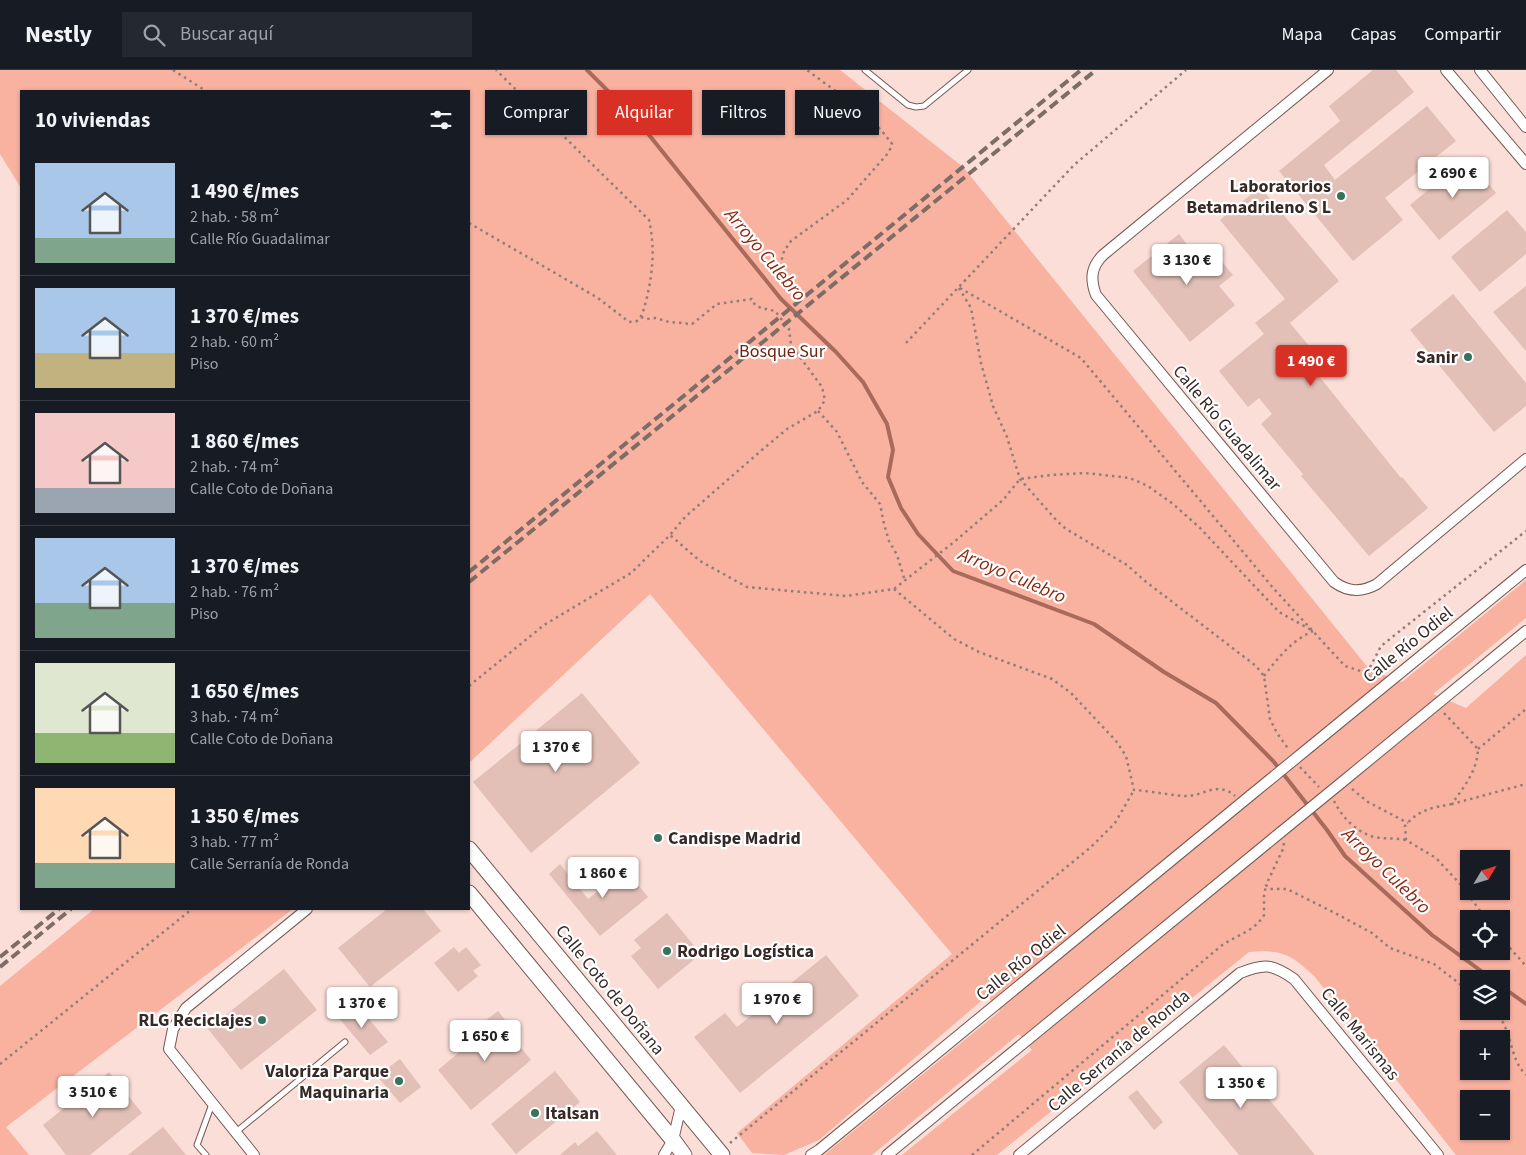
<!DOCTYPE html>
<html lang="es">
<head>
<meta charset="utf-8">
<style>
	:root { --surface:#171b24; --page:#242831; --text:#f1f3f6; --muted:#9ea1a6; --line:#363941; --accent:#d93025 }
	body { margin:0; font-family:"Source Sans 3",sans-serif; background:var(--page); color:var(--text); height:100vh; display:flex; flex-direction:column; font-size:19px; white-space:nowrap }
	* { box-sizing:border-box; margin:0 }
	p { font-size:16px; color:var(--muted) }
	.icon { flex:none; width:28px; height:28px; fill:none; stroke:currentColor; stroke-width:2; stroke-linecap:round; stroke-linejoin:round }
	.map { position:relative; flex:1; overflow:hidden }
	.panel { position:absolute; left:20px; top:20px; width:450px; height:820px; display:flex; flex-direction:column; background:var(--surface); border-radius:0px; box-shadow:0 1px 4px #0004 }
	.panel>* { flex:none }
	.banner { position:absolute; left:485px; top:20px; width:475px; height:45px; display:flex; gap:10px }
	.needle { width:32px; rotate:52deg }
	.fabs { position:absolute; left:1460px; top:780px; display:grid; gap:10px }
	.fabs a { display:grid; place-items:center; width:50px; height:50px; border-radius:0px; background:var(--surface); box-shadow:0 1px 4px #0004; font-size:25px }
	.price { position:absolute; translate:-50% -42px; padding:0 11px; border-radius:5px; background:#fff; color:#222; font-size:16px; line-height:32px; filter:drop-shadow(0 1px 2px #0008) }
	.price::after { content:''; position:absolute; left:50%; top:30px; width:15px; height:11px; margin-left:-8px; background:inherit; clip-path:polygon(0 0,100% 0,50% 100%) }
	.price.selected { background:var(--accent); color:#fff }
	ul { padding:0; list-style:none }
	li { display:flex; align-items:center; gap:15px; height:125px; padding:0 15px }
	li+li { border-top:1px solid var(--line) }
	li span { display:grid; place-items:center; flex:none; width:140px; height:100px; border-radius:0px; color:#555 }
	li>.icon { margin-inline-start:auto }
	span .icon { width:60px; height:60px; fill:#fffc; stroke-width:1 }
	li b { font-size:21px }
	h2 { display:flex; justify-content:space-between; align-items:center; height:60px; padding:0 15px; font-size:21px }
	.chip { padding:0 18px; border-radius:0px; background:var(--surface); box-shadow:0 1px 4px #0004; font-size:18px; line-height:45px }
	.chip.selected { background:var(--accent); color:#fff }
	header { display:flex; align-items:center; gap:30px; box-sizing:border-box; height:70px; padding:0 25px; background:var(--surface); border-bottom:1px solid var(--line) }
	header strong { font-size:24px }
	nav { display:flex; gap:28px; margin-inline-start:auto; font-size:18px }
	.search { width:350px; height:45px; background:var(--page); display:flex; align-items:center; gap:12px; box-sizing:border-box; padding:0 18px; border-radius:0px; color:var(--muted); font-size:19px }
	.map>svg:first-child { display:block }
</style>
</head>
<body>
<header>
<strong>Nestly</strong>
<div class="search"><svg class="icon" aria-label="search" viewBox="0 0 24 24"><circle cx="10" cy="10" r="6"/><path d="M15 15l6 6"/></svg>Buscar aquí</div>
<nav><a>Mapa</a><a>Capas</a><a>Compartir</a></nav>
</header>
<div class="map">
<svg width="1526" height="1085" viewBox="0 0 1526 1085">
	<rect width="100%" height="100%" fill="#faded7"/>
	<!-- green -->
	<path fill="#f9b1a0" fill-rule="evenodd" d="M0 0H840L963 97 1369 599 1402 612 1526 510V548L1433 624 1466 638 1526 585V1085H1456L1315 907C1292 885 1282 879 1249 882L997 1085H902L1032 980 1019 964 872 1085H824L1000 941 987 926 819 1070 784 1085 752 1083 737 1063 952 884 650 524 469 693V21H21V118L0 84ZM1469 789H1501V821H1469ZM1469 849H1501V881H1469ZM1469 909H1501V941H1469ZM1469 969H1501V1001H1469ZM1469 1029H1501V1061H1469Z
		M94 839H293L6 1057 29 1085H0V916Z"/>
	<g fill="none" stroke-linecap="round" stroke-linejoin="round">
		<!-- stream -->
		<path stroke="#aa6a5b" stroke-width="4" d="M587 0 637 50 781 229 836 282 863 312 887 354 893 380 888 407 901 438 918 464 953 501 1094 554 1164 602 1216 633 1274 692 1327 760 1345 786 1432 865 1492 909
			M1501 916 1526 934"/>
	</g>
	<!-- building -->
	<path fill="#e2bfb7" d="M1373 0H1396L1414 22 1324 95 1335 110 1427 36 1456 71 1385 128 1403 150 1353 191 1279 101 1340 51 1329 36Z
		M1467 88 1496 123 1439 170 1410 135Z
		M1260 117 1339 211 1290 253 1319 288 1310 295 1401 408 1402 407 1428 438 1369 486 1301 406 1303 404 1261 354 1272 344 1259 328 1248 337 1219 301 1264 264 1255 253 1285 229 1220 150Z
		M1507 140 1526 162V184L1480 222 1451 187Z
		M1179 164 1195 185 1208 175 1233 205 1219 216 1235 235 1190 272 1133 201Z
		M1526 216V281L1493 242Z
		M1453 224 1526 313V336L1494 362 1410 260Z
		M582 623 640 693 531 783 473 712Z
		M560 794 588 829 625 799 648 827 600 866 549 804Z
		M387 839H423L441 861 370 917 338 878Z
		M667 843 701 884 658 919 631 886 641 878 634 870Z
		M454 877 459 883 466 877 481 895 473 901 478 906 458 922 434 893Z
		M826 885 859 926 740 1023 694 967 725 943 737 957Z
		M284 899 317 940 241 1000 208 959Z
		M355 932 388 972 370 985 337 946Z
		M498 941 512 958 508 962 531 990 471 1040 438 1000 481 964 476 958Z
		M1224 975 1315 1085H1239L1179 1012Z
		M400 989 421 1017 400 1033 377 1006Z
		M555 1001 580 1032 516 1084 491 1054Z
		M109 1002 142 1043 90 1085H66L43 1055Z
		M1137 1020 1163 1052 1154 1060 1128 1027Z
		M163 1057 186 1085H128Z
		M597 1061 617 1085H560L575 1072 578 1076Z"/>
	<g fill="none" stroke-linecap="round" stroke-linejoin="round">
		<defs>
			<path id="lane" d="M865 0 908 35 916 37 924 36 968 0
				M236 1062 345 972
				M206 1085 197 1075 212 1034"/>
			<path id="street" d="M1328 0 1103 185C1091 197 1090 209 1096 225L1334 512C1348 522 1361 523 1377 514L1526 389
				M1446 0 1526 94
				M1480 0 1526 57
				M1311 676 1526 500
				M1341 713 1526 561
				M254 1085 169 979 173 959 186 938 307 839
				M664 1085 673 1070 681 1036
				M811 1085 819 1080 1251 725
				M887 1085 1281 762
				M1019 1085 1240 903C1265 893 1272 894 1294 909L1438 1085"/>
			<path id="secondary" d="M469 779 722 1085
				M469 823 673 1070 684 1085"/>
		</defs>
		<!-- lane casing -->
		<use href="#lane" stroke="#765952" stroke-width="7"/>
		<!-- street casing -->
		<use href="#street" stroke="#765952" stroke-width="12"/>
		<!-- secondary casing -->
		<use href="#secondary" stroke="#765952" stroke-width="17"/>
		<!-- path -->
		<path stroke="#927e79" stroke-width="2.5" stroke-dasharray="2.5 4" stroke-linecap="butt" d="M173 0 206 21
			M469 153 598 228 629 252 637 251C644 244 644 237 647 227 653 201 655 177 649 150L496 0
			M780 196 784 181 791 171 847 130 889 82 892 74C871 44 836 22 807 0
			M959 218 971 238 981 293 993 336 1007 367 1020 409 1057 451 1066 459 1127 495 1145 511 1256 596 1264 606 1270 649 1277 663 1289 680
			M960 218 1081 288 1274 519 1345 596 1367 603 1373 612
			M641 247 647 249 656 248 669 252 692 254 717 234 752 229 755 235 761 238 775 241 789 259 791 275 822 317 825 330 818 341 787 359 763 379 685 447 670 465
			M906 273 1074 95 1186 0
			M818 341 837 362 862 412 880 434 884 454 889 471 897 485 905 511
			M894 519 954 569 979 582 1052 609 1071 623 1116 671 1126 686 1134 720C1151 721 1168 725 1185 726 1202 727 1217 710 1235 726
			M1367 603 1381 576 1526 461
			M1264 606C1278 588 1291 571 1313 561
			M469 616 544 555 631 503 670 465 700 491 747 517 846 526 894 519 954 472 1003 430 1020 409 1051 405 1085 403 1130 408 1148 416 1173 434 1199 457 1279 542 1313 561
			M1444 643 1478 679C1477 702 1464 716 1452 734L1526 714
			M1478 679 1526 639
			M1300 697 1319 717
			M1352 719 1368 732 1408 753
			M1334 731C1342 747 1356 762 1374 767 1385 769 1396 768 1406 770
			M1452 734C1432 738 1419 739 1405 756L1406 770 1436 788 1462 816 1486 849
			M1284 773 1283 779 1266 815 1270 819H1287L1335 843 1372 863 1390 878 1434 894 1469 921
			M1501 868 1526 896
			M1494 941C1513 958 1508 987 1526 1005
			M0 994 192 839
			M730 1073 1091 777 1115 753 1134 720
			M972 1085 1221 876C1236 865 1254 862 1264 845V826L1266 815"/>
		<!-- lane -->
		<use href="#lane" stroke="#fff" stroke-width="5"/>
		<!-- street -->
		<use href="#street" stroke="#fff" stroke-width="10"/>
		<!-- secondary -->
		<use href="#secondary" stroke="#fff" stroke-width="15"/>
		<!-- rail -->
		<path stroke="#7e6c67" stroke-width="4" stroke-dasharray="10 5" stroke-linecap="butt" d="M469 502 1081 0
			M469 512 1096 0
			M0 887 59 839
			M0 897 71 839"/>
		<defs>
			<path id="street-bridge" d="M1251 725 1311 676
				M1281 762 1341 713"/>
		</defs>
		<!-- street-bridge casing -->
		<use href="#street-bridge" stroke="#765952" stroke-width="12" stroke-linecap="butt"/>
		<!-- street-bridge -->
		<use href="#street-bridge" stroke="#fff" stroke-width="10"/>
	</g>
	<!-- markers -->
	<g fill="#36725c" stroke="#fff" stroke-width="2">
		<circle cx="1341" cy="126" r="5"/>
		<circle cx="1468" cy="287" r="5"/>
		<circle cx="658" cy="768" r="5"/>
		<circle cx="667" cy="881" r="5"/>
		<circle cx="262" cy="950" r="5"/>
		<circle cx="399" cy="1011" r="5"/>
		<circle cx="535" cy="1043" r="5"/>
	</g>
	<g text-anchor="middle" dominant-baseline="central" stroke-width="4.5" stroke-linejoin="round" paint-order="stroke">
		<!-- poi labels -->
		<g font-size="18" font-weight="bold" fill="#362926" stroke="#fff" text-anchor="end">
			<text x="1331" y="116">Laboratorios<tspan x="1331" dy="21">Betamadrileno S L</tspan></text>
			<text x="1458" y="287">Sanir</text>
			<text x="668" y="768" text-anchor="start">Candispe Madrid</text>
			<text x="677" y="881" text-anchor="start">Rodrigo Logística</text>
			<text x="252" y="950">RLG Reciclajes</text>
			<text x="389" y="1001">Valoriza Parque<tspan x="389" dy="21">Maquinaria</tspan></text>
			<text x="545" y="1043" text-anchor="start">Italsan</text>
		</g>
		<!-- park labels -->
		<g font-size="18" fill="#712413" stroke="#fff">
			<text x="782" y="281">Bosque Sur</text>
		</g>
		<!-- street labels -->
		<g font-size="18" fill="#362926" stroke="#fff">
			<text transform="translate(1227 358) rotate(50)">Calle Río Guadalimar</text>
			<text transform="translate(1408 575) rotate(-39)">Calle Río Odiel</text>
			<text transform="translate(1021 893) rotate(-39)">Calle Río Odiel</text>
			<text transform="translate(610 920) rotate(51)">Calle Coto de Doñana</text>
			<text transform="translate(1360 964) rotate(51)">Calle Marismas</text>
			<text transform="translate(1119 981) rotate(-40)">Calle Serranía de Ronda</text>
		</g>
		<!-- water labels -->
		<g font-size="19" font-style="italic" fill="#8d2810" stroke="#fff">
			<text transform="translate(765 185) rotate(50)">Arroyo Culebro</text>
			<text transform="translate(1012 506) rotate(23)">Arroyo Culebro</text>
			<text transform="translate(1386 801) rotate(44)">Arroyo Culebro</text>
		</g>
	</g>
</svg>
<div class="fabs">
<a><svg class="needle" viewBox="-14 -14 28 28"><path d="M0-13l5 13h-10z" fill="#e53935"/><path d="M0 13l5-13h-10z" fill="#9ea1a6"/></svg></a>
<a><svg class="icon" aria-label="locate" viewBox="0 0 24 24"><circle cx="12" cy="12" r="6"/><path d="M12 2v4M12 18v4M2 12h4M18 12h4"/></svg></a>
<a><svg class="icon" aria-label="layers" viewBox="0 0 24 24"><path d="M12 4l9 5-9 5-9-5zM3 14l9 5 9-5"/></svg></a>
<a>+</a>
<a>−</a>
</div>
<b class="price" style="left:1453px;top:129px">2 690 €</b>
<b class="price" style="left:1187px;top:216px">3 130 €</b>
<b class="price selected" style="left:1311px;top:317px">1 490 €</b>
<b class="price" style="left:556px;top:703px">1 370 €</b>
<b class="price" style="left:603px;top:829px">1 860 €</b>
<b class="price" style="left:777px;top:955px">1 970 €</b>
<b class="price" style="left:362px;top:959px">1 370 €</b>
<b class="price" style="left:485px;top:992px">1 650 €</b>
<b class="price" style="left:1241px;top:1039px">1 350 €</b>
<b class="price" style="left:93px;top:1048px">3 510 €</b>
<div class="banner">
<a class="chip">Comprar</a>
<a class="chip selected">Alquilar</a>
<a class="chip">Filtros</a>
<a class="chip">Nuevo</a>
</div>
<section class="panel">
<h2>10 viviendas<svg class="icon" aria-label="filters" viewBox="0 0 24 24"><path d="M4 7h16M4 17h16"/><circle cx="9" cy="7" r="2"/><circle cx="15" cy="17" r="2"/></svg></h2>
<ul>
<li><span style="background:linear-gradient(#a9c7e8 75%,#7fa58c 0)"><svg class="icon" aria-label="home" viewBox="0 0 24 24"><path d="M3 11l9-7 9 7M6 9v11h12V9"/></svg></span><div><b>1 490 €/mes</b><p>2 hab. · 58 m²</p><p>Calle Río Guadalimar</p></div></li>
<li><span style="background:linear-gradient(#a9c7e8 65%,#c2b280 0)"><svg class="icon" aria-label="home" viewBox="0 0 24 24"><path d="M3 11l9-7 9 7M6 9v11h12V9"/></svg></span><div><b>1 370 €/mes</b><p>2 hab. · 60 m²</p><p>Piso</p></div></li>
<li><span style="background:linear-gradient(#f6c9c9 75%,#9aa5b1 0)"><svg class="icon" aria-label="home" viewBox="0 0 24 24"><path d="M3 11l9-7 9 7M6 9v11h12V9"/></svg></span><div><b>1 860 €/mes</b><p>2 hab. · 74 m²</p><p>Calle Coto de Doñana</p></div></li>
<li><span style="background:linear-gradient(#a9c7e8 65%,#7fa58c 0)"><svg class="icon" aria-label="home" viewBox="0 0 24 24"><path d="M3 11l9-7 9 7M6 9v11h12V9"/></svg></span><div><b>1 370 €/mes</b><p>2 hab. · 76 m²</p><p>Piso</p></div></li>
<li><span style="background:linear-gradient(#dfe7d0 70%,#8fb573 0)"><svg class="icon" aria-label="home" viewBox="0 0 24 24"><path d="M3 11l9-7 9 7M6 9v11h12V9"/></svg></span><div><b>1 650 €/mes</b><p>3 hab. · 74 m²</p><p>Calle Coto de Doñana</p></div></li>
<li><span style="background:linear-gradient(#ffd9b3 75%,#7fa58c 0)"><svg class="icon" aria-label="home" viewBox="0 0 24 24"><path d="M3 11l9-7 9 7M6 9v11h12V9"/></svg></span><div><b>1 350 €/mes</b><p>3 hab. · 77 m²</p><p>Calle Serranía de Ronda</p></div></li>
</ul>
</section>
</div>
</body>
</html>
